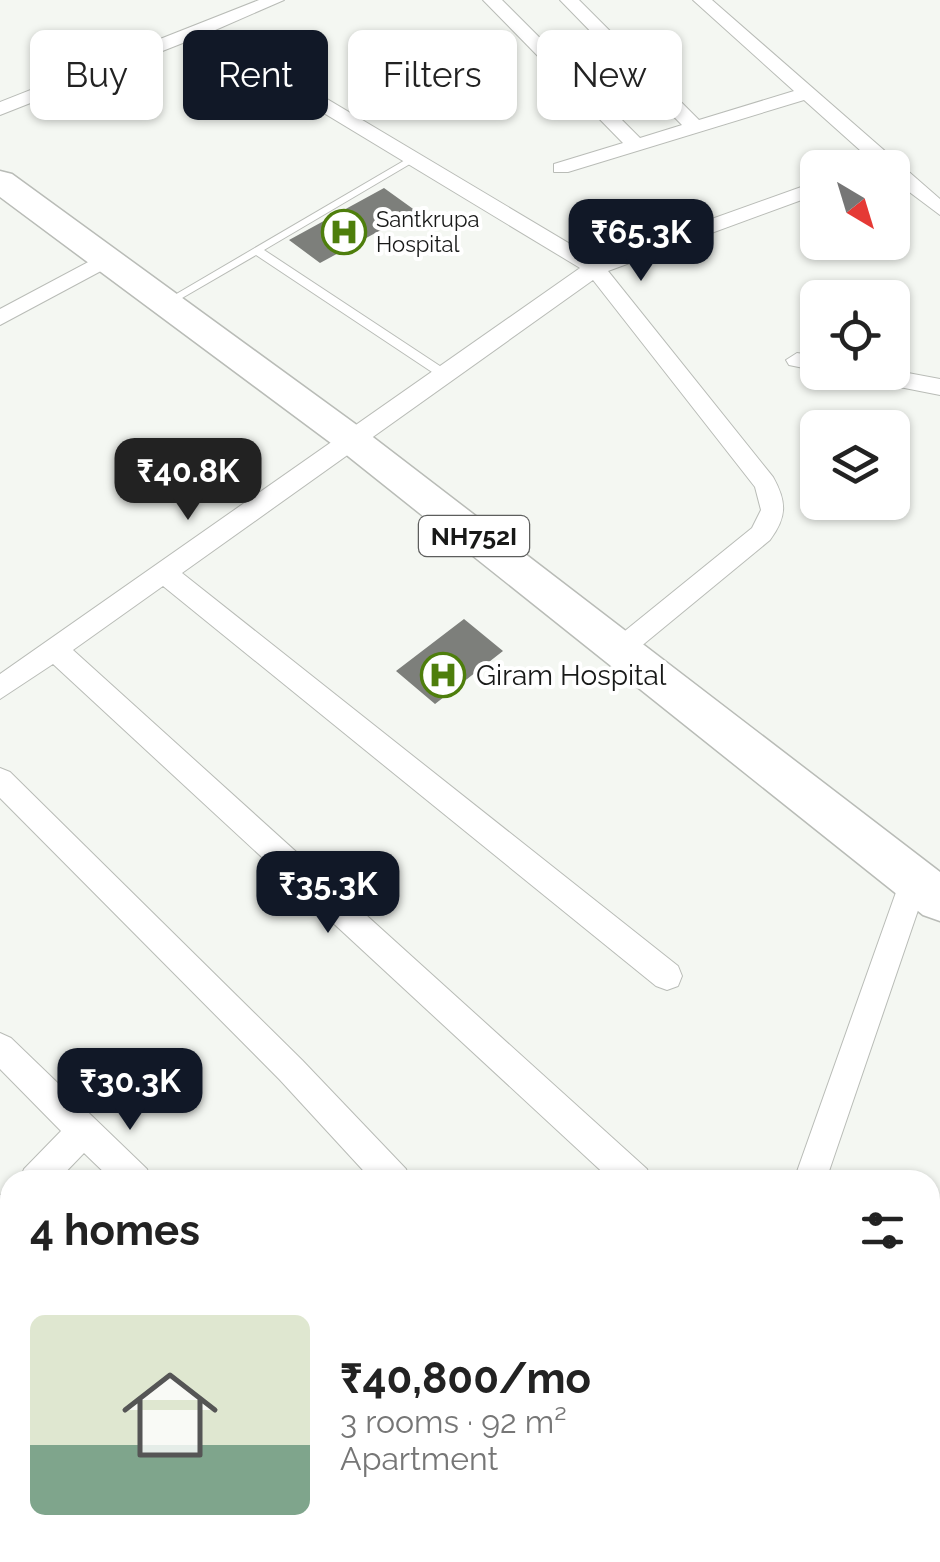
<!DOCTYPE html>
<html lang="en">
<head>
<meta charset="utf-8">
<style>
	:root { --surface:#fff; --page:#f6f6f6; --text:#222; --muted:#767676; --line:#e0e0e0; --accent:#111827 }
	body { margin:0; font-family:Raleway,sans-serif; background:var(--page); color:var(--text); height:100vh; display:flex; flex-direction:column; font-size:38px; white-space:nowrap }
	* { box-sizing:border-box; margin:0 }
	p { font-size:32px; color:var(--muted) }
	.icon { flex:none; width:55px; height:55px; fill:none; stroke:currentColor; stroke-width:2; stroke-linecap:round; stroke-linejoin:round }
	.map { position:relative; flex:1; overflow:hidden }
	.sheet { position:absolute; left:0px; top:1170px; width:940px; height:392px; display:flex; flex-direction:column; background:var(--surface); border-radius:30px 30px 0 0; box-shadow:0 2px 8px #0004 }
	.sheet>* { flex:none }
	.hud { position:absolute; left:30px; top:30px; width:880px; height:90px; display:flex; gap:20px }
	.needle { width:65px; rotate:142deg }
	.fabs { position:absolute; left:800px; top:150px; display:grid; gap:20px }
	.fabs a { display:grid; place-items:center; width:110px; height:110px; border-radius:15px; background:var(--surface); box-shadow:0 2px 8px #0004; font-size:50px }
	.price { position:absolute; translate:-50% -85px; padding:0 22px; border-radius:20px; background:var(--accent); color:#fff; font-size:32px; line-height:65px; filter:drop-shadow(0 2px 5px #0008) }
	.price::after { content:''; position:absolute; left:50%; top:60px; width:30px; height:22px; margin-left:-15px; background:inherit; clip-path:polygon(0 0,100% 0,50% 100%) }
	.price.current { background:#222; color:#fff }
	ul { padding:0; list-style:none }
	li { display:flex; align-items:center; gap:30px; height:250px; padding:0 30px }
	li+li { border-top:2px solid var(--line) }
	li span { display:grid; place-items:center; flex:none; width:280px; height:200px; border-radius:15px; color:#555 }
	li>.icon { margin-inline-start:auto }
	span .icon { width:120px; height:120px; fill:#fffc; stroke-width:1 }
	li b { font-size:42px }
	h2 { display:flex; justify-content:space-between; align-items:center; height:120px; padding:0 30px; font-size:42px }
	.tag { padding:0 35px; border-radius:15px; background:var(--surface); box-shadow:0 2px 8px #0004; font-size:35px; line-height:90px }
	.tag.current { background:var(--accent); color:#fff }
	.map>svg:first-child { display:block }
</style>
</head>
<body>
<div class="map">
<svg width="940" height="1562" viewBox="0 0 940 1562">
	<rect width="100%" height="100%" fill="#f4f7f2"/>
	<!-- building -->
	<path fill="#7d7f7b" d="M384 188 416 211 320 263 289 240Z
		M464 619 503 651 435 704 396 671Z"/>
	<g fill="none" stroke-linecap="round" stroke-linejoin="round">
		<defs>
			<path id="service" d="M412 156 415 157V161L264 250 449 372V378H441L256 255 170 305 166 307 161 303Z"/>
			<path id="minor" d="M259 0H284L213 31 597 260 818 181V194L608 271 773 477C787 502 787 517 770 540L628 657H610L606 650 610 643 752 528 761 510 755 487 593 280 182 573 678 966 682 976 678 986 667 990 656 986 163 586 73 650 647 1169 651 1180H611L53 664 0 699V674L580 268 198 37 0 115V102Z
				M483 0H502L640 138 682 125 560 0H579L699 120 794 91 693 0H712L940 199V215L892 179V168H880L804 100 568 172H554V164L623 143Z
				M107 252 114 254 117 259 114 264 0 325V309Z
				M797 353 818 356V371L789 365 786 360Z
				M892 370 940 379V395L864 380 853 372Z
				M0 768 10 772 302 1060 406 1169 410 1180H372L280 1080 0 798Z
				M914 868 924 872 928 881 826 1180H794L900 881 904 872Z
				M0 1033 11 1038 147 1169 151 1180H112L84 1153 58 1180H20L24 1169 61 1131 0 1069Z
				M10 1191V1229L0 1234V1195Z
				M512 1552H555L559 1562H515Z
				M646 1552H683L680 1562H642Z
				M873 1552H916L920 1562H876Z"/>
			<path id="trunk" d="M0 171 12 174 365 431 940 872V921L923 915 339 449 0 197Z"/>
		</defs>
		<!-- service casing -->
		<use href="#service" stroke="#b9bcb7" stroke-width="2"/>
		<!-- minor casing -->
		<use href="#minor" stroke="#b9bcb7" stroke-width="2"/>
		<!-- trunk casing -->
		<use href="#trunk" stroke="#b9bcb7" stroke-width="3"/>
		<!-- service -->
		<use href="#service" fill="#fff" fill-rule="evenodd"/>
		<!-- minor -->
		<use href="#minor" fill="#fff" fill-rule="evenodd"/>
		<!-- trunk -->
		<use href="#trunk" fill="#fff" fill-rule="evenodd"/>
	</g>
	<!-- icons -->
	<defs>
		<symbol id="hospital-ring" viewBox="-11 -11 22 22"><circle r="9.5" fill="#fff" stroke="#4e7e0c" stroke-width="1.5"/><path d="M-5-5h3v3.5h4V-5h3V5h-3V1.5h-4V5h-3Z" fill="#4e7e0c"/></symbol>
	</defs>
	<g fill-rule="evenodd">
		<use href="#hospital-ring" x="319" y="207" width="50" height="50"/>
		<use href="#hospital-ring" x="418" y="650" width="50" height="50"/>
	</g>
	<g text-anchor="middle" dominant-baseline="central" stroke-width="8" stroke-linejoin="round" paint-order="stroke">
		<!-- far-poi labels -->
		<g font-size="22" fill="#181918" stroke="#fff" text-anchor="start">
			<text x="376" y="219">Santkrupa<tspan x="376" dy="25">Hospital</tspan></text>
		</g>
		<!-- shield labels -->
		<rect fill="#fff" stroke="#5d5e5d" stroke-width="2.5" x="419" y="516" width="110" height="40" rx="8"/>
		<g font-size="25" font-weight="bold" fill="#181918">
			<text x="474" y="536">NH752I</text>
		</g>
		<!-- poi labels -->
		<g font-size="28" fill="#181918" stroke="#fff" text-anchor="start">
			<text x="476" y="675">Giram Hospital</text>
		</g>
	</g>
</svg>
<div class="fabs">
<a><svg class="needle" viewBox="-14 -14 28 28"><path d="M0-13l5 13h-10z" fill="#e53935"/><path d="M0 13l5-13h-10z" fill="#767676"/></svg></a>
<a><svg class="icon" aria-label="locate" viewBox="0 0 24 24"><circle cx="12" cy="12" r="6"/><path d="M12 2v4M12 18v4M2 12h4M18 12h4"/></svg></a>
<a><svg class="icon" aria-label="layers" viewBox="0 0 24 24"><path d="M12 4l9 5-9 5-9-5zM3 14l9 5 9-5"/></svg></a>
</div>
<b class="price" style="left:641px;top:284px">₹65.3K</b>
<b class="price current" style="left:188px;top:523px">₹40.8K</b>
<b class="price" style="left:328px;top:936px">₹35.3K</b>
<b class="price" style="left:130px;top:1133px">₹30.3K</b>
<div class="hud">
<a class="tag">Buy</a>
<a class="tag current">Rent</a>
<a class="tag">Filters</a>
<a class="tag">New</a>
</div>
<section class="sheet">
<h2>4 homes<svg class="icon" aria-label="filters" viewBox="0 0 24 24"><path d="M4 7h16M4 17h16"/><circle cx="9" cy="7" r="2"/><circle cx="15" cy="17" r="2"/></svg></h2>
<ul>
<li><span style="background:linear-gradient(#dfe7d0 65%,#7fa58c 0)"><svg class="icon" aria-label="home" viewBox="0 0 24 24"><path d="M3 11l9-7 9 7M6 9v11h12V9"/></svg></span><div><b>₹40,800/mo</b><p>3 rooms · 92 m²</p><p>Apartment</p></div></li>
</ul>
</section>
</div>
</body>
</html>
